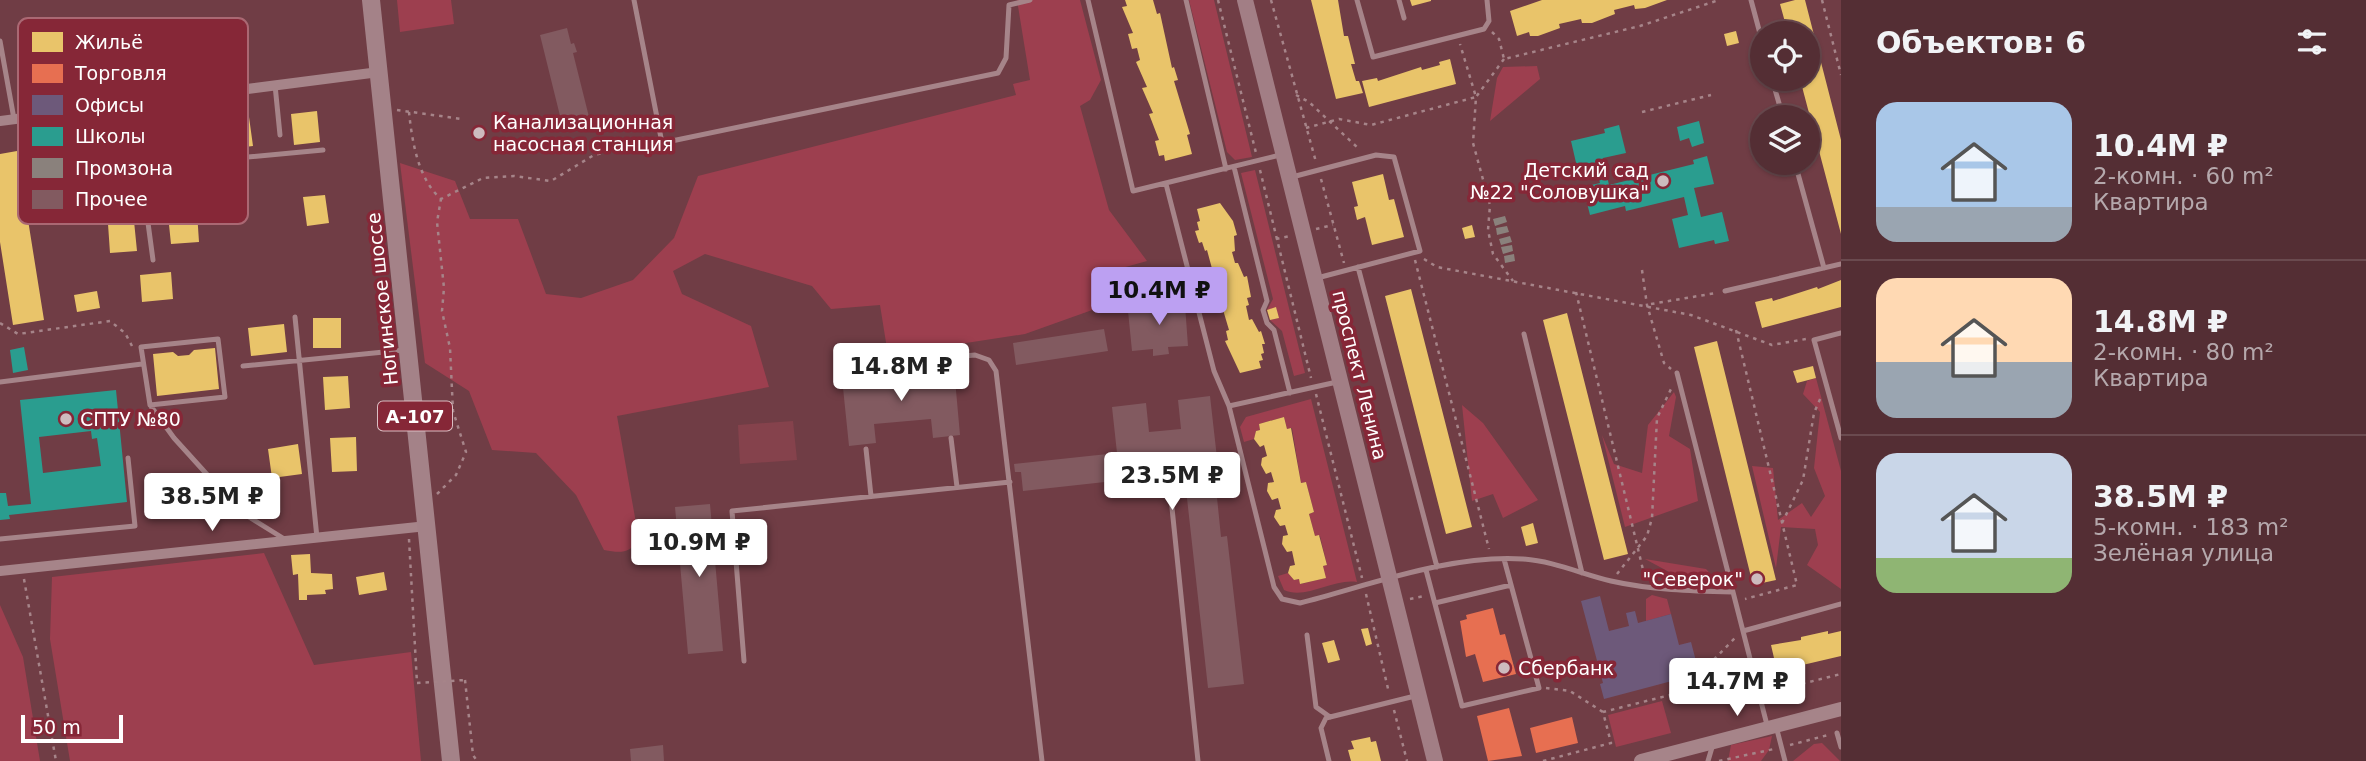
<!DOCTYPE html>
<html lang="ru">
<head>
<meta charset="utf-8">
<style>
	:root { --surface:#542e34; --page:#5a363c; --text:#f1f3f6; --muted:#b5a8ac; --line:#6a4a4f; --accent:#bca0f2 }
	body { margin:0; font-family:"DejaVu Sans",sans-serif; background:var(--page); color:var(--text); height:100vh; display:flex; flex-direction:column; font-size:26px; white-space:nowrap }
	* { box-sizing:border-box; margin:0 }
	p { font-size:23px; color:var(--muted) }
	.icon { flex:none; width:38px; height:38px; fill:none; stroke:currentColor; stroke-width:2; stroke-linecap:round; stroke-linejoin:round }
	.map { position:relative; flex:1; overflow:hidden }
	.panel { display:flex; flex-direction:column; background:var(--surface); width:525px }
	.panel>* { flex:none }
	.buttons { position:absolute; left:1750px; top:21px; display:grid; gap:14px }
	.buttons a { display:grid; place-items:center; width:70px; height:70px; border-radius:50%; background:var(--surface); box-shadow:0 2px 5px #0004,0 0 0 2px var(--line); font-size:35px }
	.scale { position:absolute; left:21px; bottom:18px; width:102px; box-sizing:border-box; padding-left:7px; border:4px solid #fff; border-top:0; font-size:19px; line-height:24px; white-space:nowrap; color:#fff; -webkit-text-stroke:5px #862737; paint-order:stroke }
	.price { position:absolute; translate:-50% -60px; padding:0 16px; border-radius:7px; background:#fff; color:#222; font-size:23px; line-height:46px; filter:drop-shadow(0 2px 4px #0008) }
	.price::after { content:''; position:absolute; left:50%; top:42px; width:21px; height:16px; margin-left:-10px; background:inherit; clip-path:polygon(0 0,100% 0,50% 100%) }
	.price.on { background:var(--accent); color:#111 }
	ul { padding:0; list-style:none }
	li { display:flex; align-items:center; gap:21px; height:175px; padding:0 35px }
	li+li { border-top:2px solid var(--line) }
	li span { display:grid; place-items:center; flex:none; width:196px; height:140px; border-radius:21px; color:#555 }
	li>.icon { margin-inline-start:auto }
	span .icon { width:84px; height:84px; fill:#fffc; stroke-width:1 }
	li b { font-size:30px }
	h2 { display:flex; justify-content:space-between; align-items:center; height:84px; padding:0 35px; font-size:30px }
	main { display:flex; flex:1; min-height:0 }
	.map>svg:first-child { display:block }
</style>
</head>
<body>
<main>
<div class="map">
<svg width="1841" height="761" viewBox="0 0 1841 761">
	<rect width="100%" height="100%" fill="#703d45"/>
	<!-- green -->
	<path fill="#9d3f4f" d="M397 0H451L454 24 400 32Z
		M1017 0H1080L1101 80 1090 100 1080 106 1109 210 1147 261 1104 273 1095 309 1025 334 888 355 880 305 831 309 812 286 705 254 673 271 682 294 751 326 769 387 617 416 639 540C629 554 620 553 604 550L576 495 536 453 492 450 469 391 425 363 400 163 455 181 470 219H518L546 294 581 298 633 280 674 238 698 176 1016 95 1013 84 1030 80Z
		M1189 0H1214L1252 157 1235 160 1227 152Z
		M1537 66 1540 79 1490 121 1497 78 1503 67Z
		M1255 170 1305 373 1294 376 1282 331 1270 320 1278 318 1276 308 1267 310 1273 299 1241 173Z
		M1816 378 1841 471V589L1807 565 1818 545 1815 529 1781 527 1776 568 1752 466 1773 468 1778 520 1802 503 1811 517 1825 496 1814 468 1820 412 1803 394 1807 381Z
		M1674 392 1676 397 1669 436 1690 449 1698 501 1625 527 1602 435 1614 464 1642 473 1648 425Z
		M1311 399 1357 582C1334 578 1306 600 1284 590L1278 576 1288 573 1294 580 1299 579 1301 584 1325 578 1323 566 1327 565 1320 536H1315L1309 514 1314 512 1306 482 1301 483 1292 428 1287 429 1284 417 1259 424 1260 430 1256 431 1254 439 1244 442 1240 427 1246 417Z
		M1462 405 1483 423 1538 500 1503 518 1493 494 1472 501Z
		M264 553 314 665 411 652 421 761H70L50 639 52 577Z
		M1645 559 1706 569 1716 580 1699 588Z
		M1652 595 1667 599 1671 614 1646 621V599Z
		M0 605 23 657 40 761H0Z
		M1662 701 1671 733 1616 747 1608 715Z
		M1772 736 1769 750 1761 761H1728L1731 745Z
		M1822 743 1840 761H1793L1814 744Z"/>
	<!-- water -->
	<path fill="#85424c" d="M793 421 797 460 740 464 738 425Z"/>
	<!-- homes -->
	<path fill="#e9c46a" d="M1125 0H1153L1157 14 1160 13 1172 68 1174 67 1178 80 1174 81 1190 134 1187 135 1192 154 1165 161 1164 155 1159 156 1155 141 1159 140 1149 114 1153 113 1142 88 1147 87 1136 62 1140 60 1137 48 1132 49 1128 34 1133 33 1122 7 1127 6Z
		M1311 0H1338L1344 36H1348L1355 64H1351L1356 81H1359L1363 93 1336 99Z
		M1410 0H1431V1L1412 6Z
		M1542 0H1667L1645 8 1635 9 1634 5 1614 10 1615 14 1592 23H1582L1581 19 1559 24 1560 28 1538 36H1530L1529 32 1517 36 1510 11Z
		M1795 0H1805L1841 140V234L1800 79H1808V33H1788L1780 4Z
		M1736 31 1739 43 1727 46 1724 34Z
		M1450 59 1456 84 1369 107 1362 81 1377 78 1378 81 1421 67 1422 70 1440 65 1439 62Z
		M317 111 320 142 294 145 291 114Z
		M249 117 253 146 228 149 224 121Z
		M17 151 44 320 13 325 0 242V154Z
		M1383 174 1389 200 1394 199 1404 237 1372 245 1365 217 1357 220 1354 207 1358 206 1352 182Z
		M325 195 329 223 307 226 303 197Z
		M1220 203 1233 221 1237 235 1234 236 1235 251 1232 252 1235 263H1238L1244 277 1247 276 1251 297 1247 298 1249 305 1246 306 1249 320 1252 319 1259 332 1261 331 1265 344H1262L1264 353 1261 354 1263 360 1259 361 1261 368 1240 373 1225 341 1228 340 1226 331 1229 330 1221 303 1214 297 1211 285 1213 284 1211 277 1214 276 1207 250 1205 251 1202 242 1199 243 1195 231 1199 230 1197 222 1200 221 1197 209Z
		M197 212 199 242 171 244 168 215Z
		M134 221 137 251 110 253 108 224Z
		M1472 225 1475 237 1465 239 1462 228Z
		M171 272 173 299 142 302 140 275Z
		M1841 280V307L1762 328 1755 302 1772 298 1773 301 1817 287 1818 289Z
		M1411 289 1472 527 1446 534 1385 296Z
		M97 291 100 308 77 312 74 295Z
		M1276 307 1279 318 1270 320 1267 310Z
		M1567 313 1628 554 1604 560 1543 320Z
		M313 318H341V348H313Z
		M284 324 287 352 251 356 248 328Z
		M1717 341 1776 580 1753 585 1694 347Z
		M215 348 219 389 157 396 153 354 173 352 178 356 189 355 194 350Z
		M1813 366 1816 378 1797 383 1793 371Z
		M348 376 350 408 325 410 323 377Z
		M1284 417 1287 429 1291 428 1301 483 1306 482 1314 512 1309 514 1315 536 1319 535 1327 565 1323 566 1326 578 1300 584 1299 579 1294 580 1288 573 1290 566 1295 565 1292 551 1287 552 1282 544 1283 536 1288 535 1285 525 1280 526 1274 517 1276 510 1281 509 1278 498 1272 500 1267 491 1268 483 1274 482 1271 472 1266 474 1261 465 1262 458 1267 456 1264 445 1260 447 1254 439 1256 431 1260 430 1259 424Z
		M356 437 357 471 332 472 330 438Z
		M298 444 302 474 272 478 268 449Z
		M1533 523 1538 543 1526 546 1521 527Z
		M310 554 311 573 332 574 333 589 325 590 326 594 307 595V600H299L298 574 293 575 291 555Z
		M384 572 387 590 359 595 356 577Z
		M1368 628 1372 644 1366 646 1361 629Z
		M1828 631V634L1841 631V656L1777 671 1771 645 1801 640V637Z
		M1334 640 1340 660 1328 663 1322 643Z
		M1370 737 1371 742 1376 741 1381 761H1351L1348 750 1354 749 1351 741Z"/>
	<!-- shops -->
	<path fill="#e76f51" d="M1493 608 1500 635 1505 634 1516 674 1483 682 1475 654 1466 657 1460 621 1467 619 1466 615Z
		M1509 708 1522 756 1488 761 1477 716Z
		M1572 717 1578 743 1536 753 1530 728Z"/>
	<!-- offices -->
	<path fill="#6d597a" d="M1600 596 1609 631 1629 626 1626 613 1635 611 1638 623 1671 614 1679 645 1691 642 1697 665 1684 669 1687 677 1604 699 1600 684 1603 683 1581 601Z"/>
	<!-- schools -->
	<path fill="#2a9d8f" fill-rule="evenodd" d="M1699 121 1704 143 1692 147 1689 138 1680 141 1677 127Z
		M1619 125 1626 153 1603 158 1609 185 1694 164 1693 160 1707 156 1714 184 1694 188 1701 217 1722 212 1729 241 1715 244 1714 240 1679 248 1672 219 1688 215 1684 197 1626 211 1625 206 1590 215 1583 187 1600 183 1595 163 1577 167 1571 141 1605 133 1604 129Z
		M24 347 28 370 13 373 10 350Z
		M116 390 127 502 9 515 10 519 0 520V493H6L8 506 31 504 20 400ZM91 431 92 439 97 438 101 466 43 473 39 437Z"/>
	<!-- industry -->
	<path fill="#8a817c" d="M1505 216 1507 222 1495 226 1493 219Z
		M1507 226 1509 232 1497 235 1496 228Z
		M1510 236 1512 242 1501 245 1499 239Z
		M1512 245 1513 251 1503 254 1501 247Z
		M1514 254 1515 261 1505 263 1504 256Z"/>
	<!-- building -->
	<path fill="#825a60" d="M567 28 571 44 574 43 577 52 573 53 590 121 563 128 540 35Z
		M472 133a7 7 0 1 1 14 0a7 7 0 1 1-14 0Z
		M1171 295 1172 306 1185 305 1188 346 1168 347 1169 354 1153 356V349L1132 351 1128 311 1154 309 1153 296Z
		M1104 329 1108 351 1016 365 1013 343Z
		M954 368 960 435 933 438 931 419 874 424 876 443 849 446 842 378Z
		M1210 396 1217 458H1213L1221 537 1227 536 1244 684 1208 688 1183 462 1104 470 1105 482 1023 491 1021 472H1015L1014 464 1117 453 1112 407 1146 403 1149 432 1181 429 1178 400Z
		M710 504 723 651 688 654 675 507Z
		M663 745 664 761H631L630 749Z"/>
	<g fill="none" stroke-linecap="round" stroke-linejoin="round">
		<!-- path -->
		<path stroke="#a68489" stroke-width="2.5" stroke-dasharray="3.5 5" stroke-linecap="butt" d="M1218 0 1256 153
			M1271 0 1316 162
			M1822 0 1841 75
			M1492 32 1499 39 1504 59 1640 26 1719 0
			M1504 59 1476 97 1473 143 1490 205 1488 230 1493 254 1513 281
			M1296 95 1309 102 1359 149
			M397 110 462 119
			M409 112C412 141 418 179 441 199L483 178 514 176 551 181 594 155 640 145H652
			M1642 112 1711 95
			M1306 128 1339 119 1371 125 1476 97 1460 44
			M1260 170 1311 378
			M1321 179 1344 263
			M1316 229 1333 225
			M1276 239 1290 236
			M1424 259 1437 267 1691 315 1772 345 1806 339
			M1415 260 1489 549
			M1642 270 1647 305 1664 363 1671 369
			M1576 292 1645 578
			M1651 304 1716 293
			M0 323 18 334 110 321 125 333 132 346
			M1736 330 1797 585 1745 599
			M1316 394 1362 578
			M437 494 456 475 466 452 453 411 450 348 442 311 444 288 437 222 441 199
			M1782 523 1803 480 1814 413 1821 397
			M409 539 417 683
			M1617 574 1647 536 1652 518 1657 418 1671 389
			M24 579 56 761
			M1366 594 1389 693
			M1410 599 1424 596
			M465 680 473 755 477 761
			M1546 688 1570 691 1603 712
			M1769 692 1841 674
			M1394 710 1407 761
			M1790 745 1828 735
			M1543 761 1611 743 1603 712 1682 692 1735 638
			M1719 761 1774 749"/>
		<!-- service -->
		<path stroke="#a68489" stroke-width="5" d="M634 0 662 143 998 73 1006 58 1009 5 1030 0
			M1088 0 1133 191 1280 155
			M1186 0 1226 169
			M1357 0 1373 57 1484 29 1489 21 1487 0
			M1399 0 1404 18
			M1751 0 1762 41
			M0 41 14 119
			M1772 79 1783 117
			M275 85 280 135
			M132 104 153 260
			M1795 163 1824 268
			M140 167 323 150
			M1234 167 1267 301 1263 310 1267 323 1274 330 1290 393
			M1292 177 1376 155 1394 157 1420 251 1317 278
			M1166 184 1214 371 1229 406
			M1358 267 1437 567
			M1725 291 1841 264
			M295 317 317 538
			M1841 333 1814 340 1841 438
			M1524 334 1582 573
			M243 366 404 350
			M857 366 975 355 989 360 996 371 1042 761
			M1677 373 1767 725
			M0 382 142 364
			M1337 382 1229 406 1274 587 1282 599 1300 603C1370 585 1451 554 1523 559 1553 561 1582 574 1611 581 1651 590 1692 591 1733 592
			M150 405 225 397 218 339 141 347 150 405 174 438 241 512 286 540
			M951 438 957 487
			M866 449 871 496
			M1168 469 1198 761
			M0 539 135 526 128 458
			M1426 570 1462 706 1539 688 1504 559
			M1435 603 1511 585
			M1743 631 1841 604
			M1307 635 1316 707 1330 717
			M744 661 732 511 1010 482
			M1776 726 1785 761
			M1837 733 1841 747
			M1329 761 1321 728 1326 718 1415 696
			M1708 761 1713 744"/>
		<!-- minor -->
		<path stroke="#a68489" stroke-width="10" d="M0 121 379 72
			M0 571 427 526"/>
		<!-- tertiary -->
		<path stroke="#a68489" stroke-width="14" d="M1641 761 1841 709"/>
		<!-- secondary -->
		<path stroke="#a27e85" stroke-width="16" d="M1245 0 1435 761"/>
		<!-- trunk -->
		<path stroke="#a48288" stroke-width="18" d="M371 0 451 761"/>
		<!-- path-bridge -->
		<path stroke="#a68489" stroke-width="2.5" stroke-dasharray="3.5 5" stroke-linecap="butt" d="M417 683 465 680"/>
	</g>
	<!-- markers -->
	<g fill="#cdbbbe" stroke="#862737" stroke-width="2.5">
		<circle cx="479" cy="133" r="7"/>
		<circle cx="1663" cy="181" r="7"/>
		<circle cx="66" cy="419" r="7"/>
		<circle cx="1757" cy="579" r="7"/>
		<circle cx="1504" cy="668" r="7"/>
	</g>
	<g text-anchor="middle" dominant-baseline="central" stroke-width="7" stroke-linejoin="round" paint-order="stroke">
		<!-- shield labels -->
		<rect fill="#862737" stroke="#dbbec3" stroke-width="2" x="378" y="401.5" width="74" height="29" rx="5"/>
		<g font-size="18" font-weight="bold" fill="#fff">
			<text x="415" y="416">А-107</text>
		</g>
		<!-- poi labels -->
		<g font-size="19" fill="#fff" stroke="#862737" text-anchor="start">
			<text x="493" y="122">Канализационная<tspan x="493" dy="22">насосная станция</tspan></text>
			<text x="1649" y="170" text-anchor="end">Детский сад<tspan x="1649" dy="22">№22 "Соловушка"</tspan></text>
			<text x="80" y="419">СПТУ №80</text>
			<text x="1743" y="579" text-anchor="end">"Северок"</text>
			<text x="1518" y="668">Сбербанк</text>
		</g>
		<!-- street labels -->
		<g font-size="19" fill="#fff" stroke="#862737">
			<text transform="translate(382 299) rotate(-96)">Ногинское шоссе</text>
			<text transform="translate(1360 375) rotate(76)">проспект Ленина</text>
		</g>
	</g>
	<!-- legend -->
	<rect x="18" y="18" width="230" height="206" rx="10" fill="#862737" stroke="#aa6873" stroke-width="2"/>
	<rect x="32" y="32" width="31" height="20" fill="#e9c46a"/>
	<rect x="32" y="64" width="31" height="19" fill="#e76f51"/>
	<rect x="32" y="95" width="31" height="20" fill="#6d597a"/>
	<rect x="32" y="127" width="31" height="19" fill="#2a9d8f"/>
	<rect x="32" y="158" width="31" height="20" fill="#8a817c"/>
	<rect x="32" y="190" width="31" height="19" fill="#825a60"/>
	<g font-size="19" fill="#fff">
		<text x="75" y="49">Жильё</text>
		<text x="75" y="80">Торговля</text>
		<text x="75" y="112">Офисы</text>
		<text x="75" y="143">Школы</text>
		<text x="75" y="175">Промзона</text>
		<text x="75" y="206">Прочее</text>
	</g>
</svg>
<div class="buttons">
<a><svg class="icon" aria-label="locate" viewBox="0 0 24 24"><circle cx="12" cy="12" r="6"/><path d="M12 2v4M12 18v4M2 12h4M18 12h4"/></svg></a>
<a><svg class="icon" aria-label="layers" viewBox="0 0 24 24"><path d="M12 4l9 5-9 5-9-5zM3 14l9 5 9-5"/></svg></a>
</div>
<div class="scale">50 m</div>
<b class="price on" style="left:1159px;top:327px">10.4M ₽</b>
<b class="price" style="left:901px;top:403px">14.8M ₽</b>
<b class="price" style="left:1172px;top:512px">23.5M ₽</b>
<b class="price" style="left:212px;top:533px">38.5M ₽</b>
<b class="price" style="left:699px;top:579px">10.9M ₽</b>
<b class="price" style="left:1737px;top:718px">14.7M ₽</b>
</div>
<section class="panel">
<h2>Объектов: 6<svg class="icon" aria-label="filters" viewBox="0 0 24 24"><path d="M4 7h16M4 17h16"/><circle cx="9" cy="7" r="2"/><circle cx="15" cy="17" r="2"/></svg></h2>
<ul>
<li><span style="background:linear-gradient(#a9c7e8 75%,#9aa5b1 0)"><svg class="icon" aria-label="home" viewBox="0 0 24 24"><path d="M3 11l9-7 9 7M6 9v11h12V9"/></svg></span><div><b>10.4M ₽</b><p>2-комн. · 60 m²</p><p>Квартира</p></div></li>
<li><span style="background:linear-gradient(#ffd9b3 60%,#9aa5b1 0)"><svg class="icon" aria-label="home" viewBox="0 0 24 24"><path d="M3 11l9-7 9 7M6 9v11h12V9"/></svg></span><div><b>14.8M ₽</b><p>2-комн. · 80 m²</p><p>Квартира</p></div></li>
<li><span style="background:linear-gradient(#c9d6e8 75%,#8fb573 0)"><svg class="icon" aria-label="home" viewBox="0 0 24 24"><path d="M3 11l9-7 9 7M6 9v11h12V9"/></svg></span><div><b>38.5M ₽</b><p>5-комн. · 183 m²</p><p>Зелёная улица</p></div></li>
</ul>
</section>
</main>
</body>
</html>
